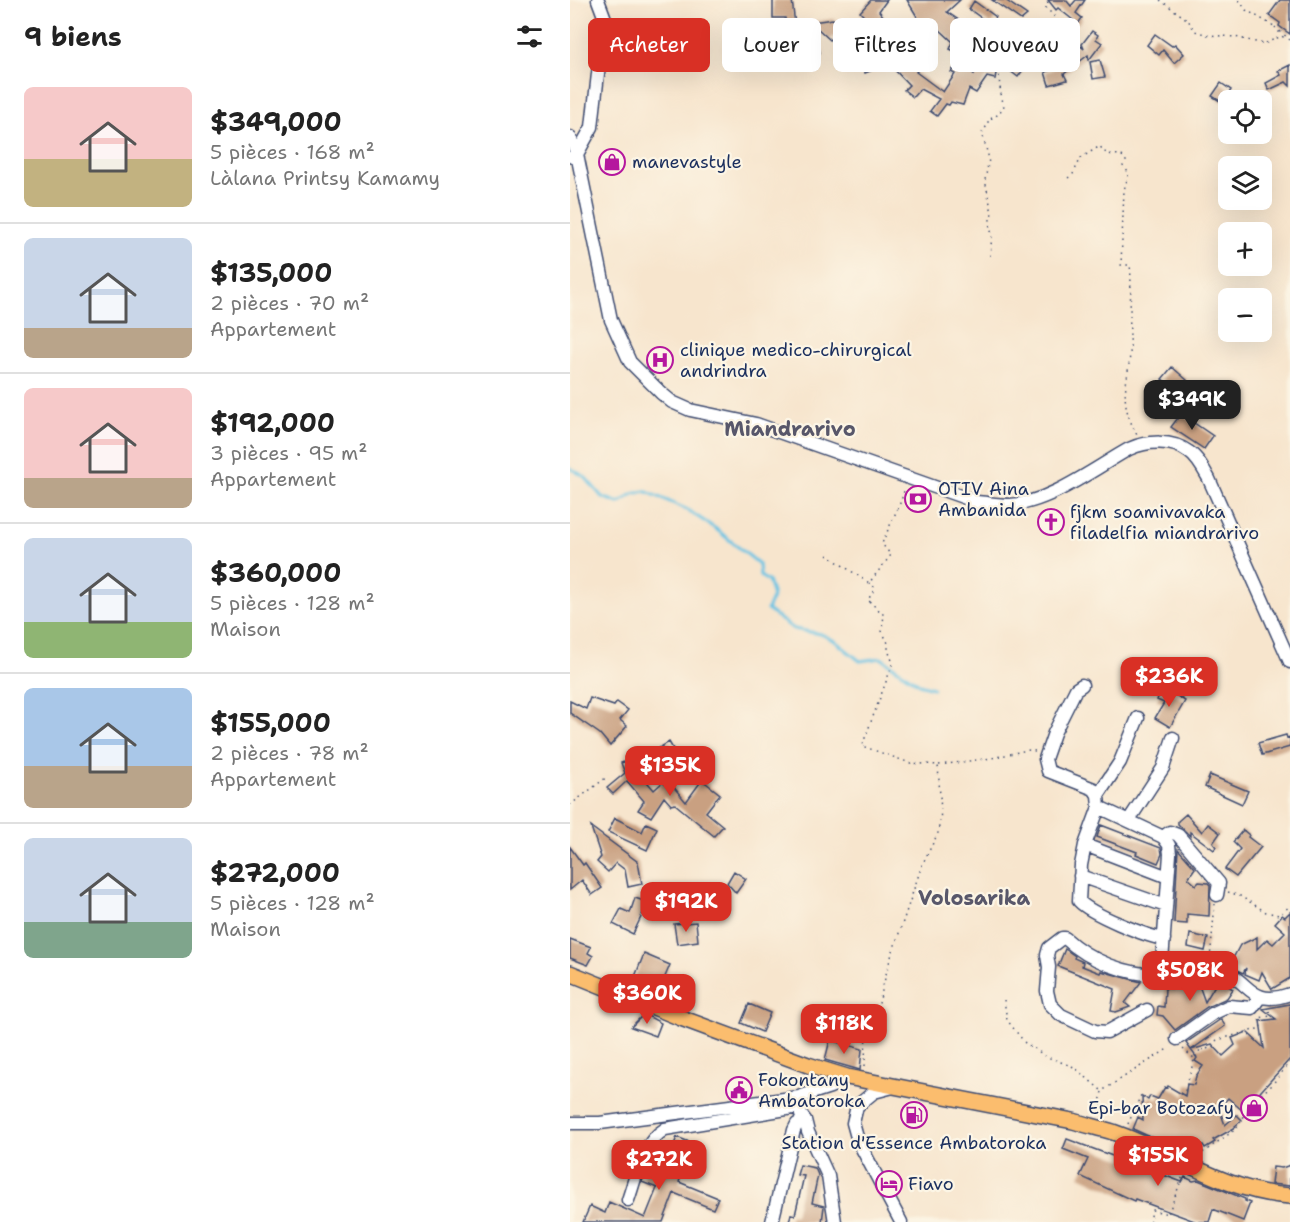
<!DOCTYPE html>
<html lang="fr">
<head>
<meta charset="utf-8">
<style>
	:root { --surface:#fff; --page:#f6f6f6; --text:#222; --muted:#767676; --line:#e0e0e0; --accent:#d93025 }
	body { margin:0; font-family:"Shantell Sans",sans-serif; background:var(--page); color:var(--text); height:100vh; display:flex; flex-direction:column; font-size:22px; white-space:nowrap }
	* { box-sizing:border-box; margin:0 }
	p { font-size:20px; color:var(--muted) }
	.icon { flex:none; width:33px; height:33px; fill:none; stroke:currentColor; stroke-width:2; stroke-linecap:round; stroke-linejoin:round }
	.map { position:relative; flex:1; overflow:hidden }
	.details { display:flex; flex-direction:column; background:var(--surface); width:570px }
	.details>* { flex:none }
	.top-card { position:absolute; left:18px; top:18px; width:570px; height:54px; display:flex; gap:12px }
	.buttons { position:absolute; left:648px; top:90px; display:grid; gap:12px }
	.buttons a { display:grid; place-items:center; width:54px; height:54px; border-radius:9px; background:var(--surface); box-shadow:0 6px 24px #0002; font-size:30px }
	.price { position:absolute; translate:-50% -51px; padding:0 14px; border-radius:12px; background:var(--accent); color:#fff; font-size:20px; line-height:39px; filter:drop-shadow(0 2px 3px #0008) }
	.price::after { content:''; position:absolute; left:50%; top:36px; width:18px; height:14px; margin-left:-9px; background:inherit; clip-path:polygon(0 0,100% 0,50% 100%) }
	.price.on { background:#222; color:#fff }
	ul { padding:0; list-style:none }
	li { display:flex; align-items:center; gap:18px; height:150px; padding:0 24px }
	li+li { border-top:2px solid var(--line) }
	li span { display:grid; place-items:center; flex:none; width:168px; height:120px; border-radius:9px; color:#555 }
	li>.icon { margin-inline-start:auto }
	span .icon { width:72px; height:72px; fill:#fffc; stroke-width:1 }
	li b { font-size:26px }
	h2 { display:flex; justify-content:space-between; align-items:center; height:72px; padding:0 24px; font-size:26px }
	.tag { padding:0 21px; border-radius:9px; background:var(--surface); box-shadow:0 6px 24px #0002; font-size:21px; line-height:54px }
	.tag.on { background:var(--accent); color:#fff }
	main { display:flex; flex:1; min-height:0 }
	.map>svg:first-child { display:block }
</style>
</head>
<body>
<main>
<section class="details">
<h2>9 biens<svg class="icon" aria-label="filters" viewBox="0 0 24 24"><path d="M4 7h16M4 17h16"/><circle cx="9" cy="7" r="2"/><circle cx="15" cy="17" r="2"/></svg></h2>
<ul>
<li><span style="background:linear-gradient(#f6c9c9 60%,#c2b280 0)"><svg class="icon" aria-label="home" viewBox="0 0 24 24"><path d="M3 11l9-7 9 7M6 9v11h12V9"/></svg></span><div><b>$349,000</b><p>5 pièces · 168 m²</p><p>Làlana Printsy Kamamy</p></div></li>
<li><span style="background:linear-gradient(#c9d6e8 75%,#b9a48a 0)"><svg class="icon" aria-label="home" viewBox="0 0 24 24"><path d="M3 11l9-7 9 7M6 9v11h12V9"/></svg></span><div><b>$135,000</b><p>2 pièces · 70 m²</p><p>Appartement</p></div></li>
<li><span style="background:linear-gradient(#f6c9c9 75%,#b9a48a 0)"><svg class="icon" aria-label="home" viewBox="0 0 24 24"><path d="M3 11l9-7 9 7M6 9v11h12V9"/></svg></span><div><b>$192,000</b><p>3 pièces · 95 m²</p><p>Appartement</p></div></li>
<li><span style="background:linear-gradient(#c9d6e8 70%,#8fb573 0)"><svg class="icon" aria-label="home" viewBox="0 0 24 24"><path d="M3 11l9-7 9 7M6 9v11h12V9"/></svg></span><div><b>$360,000</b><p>5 pièces · 128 m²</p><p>Maison</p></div></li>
<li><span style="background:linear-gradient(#a9c7e8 65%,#b9a48a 0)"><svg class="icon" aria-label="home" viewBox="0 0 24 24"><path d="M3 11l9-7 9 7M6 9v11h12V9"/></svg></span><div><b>$155,000</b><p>2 pièces · 78 m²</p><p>Appartement</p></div></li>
<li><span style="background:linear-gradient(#c9d6e8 70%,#7fa58c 0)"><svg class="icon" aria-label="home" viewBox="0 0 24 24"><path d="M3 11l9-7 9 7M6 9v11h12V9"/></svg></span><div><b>$272,000</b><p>5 pièces · 128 m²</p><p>Maison</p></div></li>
</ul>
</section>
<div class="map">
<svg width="720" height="1222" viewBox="0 0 720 1222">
	<rect width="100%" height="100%" fill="#fcf5e5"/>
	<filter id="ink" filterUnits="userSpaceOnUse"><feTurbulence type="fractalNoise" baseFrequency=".0167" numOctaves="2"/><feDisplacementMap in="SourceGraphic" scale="12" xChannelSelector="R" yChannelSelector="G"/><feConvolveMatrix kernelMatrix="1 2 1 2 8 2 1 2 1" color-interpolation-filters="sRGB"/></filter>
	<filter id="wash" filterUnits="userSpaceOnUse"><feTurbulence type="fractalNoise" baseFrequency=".008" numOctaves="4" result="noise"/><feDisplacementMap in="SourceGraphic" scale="24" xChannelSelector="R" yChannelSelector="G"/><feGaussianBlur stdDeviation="1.35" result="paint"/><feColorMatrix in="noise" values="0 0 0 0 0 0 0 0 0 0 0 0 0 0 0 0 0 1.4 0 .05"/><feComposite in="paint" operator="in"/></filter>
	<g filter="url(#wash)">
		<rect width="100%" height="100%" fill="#f7e5cd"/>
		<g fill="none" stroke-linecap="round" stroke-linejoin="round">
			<!-- stream -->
			<path stroke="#65c3e4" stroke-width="3" d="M0 468 15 477 32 497 49 503 63 494 75 491 116 509 146 529 189 564 190 576 198 581 203 596 197 610 224 629 251 634 265 641 290 661 311 658 349 684 363 688"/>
		</g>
		<g id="blocks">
			<!-- building -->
			<path fill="#c9a081" d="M203 0H222L225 25 216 26 215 18H203Z
				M301 0H317L309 11 313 16 303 26 290 12Z
				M337 0H390L377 12 421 42 414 51 402 41 401 43 398 42 393 55 380 49 383 42 368 28 358 40 350 33 354 28Z
				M422 0H435L457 15 451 20Z
				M478 0H496L501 6 506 0H515L506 13 512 18 508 24 488 8 486 10Z
				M710 0H720V34L709 26 710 23 699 15Z
				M404 1 426 17 421 25 399 9Z
				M263 19 286 44 278 51 264 36 260 40 245 26 250 53 244 57 235 43 233 44 229 24Z
				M440 30 468 49 448 77 439 70 454 50 435 37Z
				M522 31 528 35 526 39 532 43 519 60 518 55 494 74 497 80 479 85 475 72 487 68 473 51 479 46 490 58 508 44 514 49 512 44Z
				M585 34 602 46 605 44 614 54 604 63 593 50 589 55 577 45Z
				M331 42 337 43 353 55 344 67 347 71 346 72 373 92 385 74 381 72 389 62 404 74 411 61 415 60 428 62 425 79 417 77 406 93 399 89 393 105 381 102 379 105 376 104 367 116 360 111 369 99 350 89 343 97 334 90 339 85 321 66 335 53 328 50Z
				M289 44 300 58 305 56 310 67 295 73 289 58 282 49Z
				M530 60 535 77 523 79 520 62Z
				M720 65V86L716 82 699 90 696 83 711 75 708 71Z
				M651 83 661 90 653 103 642 96Z
				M602 367 617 380 608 391 592 379Z
				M611 414 643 436 634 449 601 427Z
				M590 692 599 696 601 692 615 701 600 727 585 718 594 703 587 700Z
				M20 698 44 706 47 702 58 710 50 720 57 726 40 746 30 734 0 713V701L16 709Z
				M716 735 717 738 720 737V747L692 755 688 743Z
				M99 742 106 754 91 763 84 751Z
				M66 758 72 776 84 790 93 782 99 788 102 785 116 802 132 780 150 794 136 812 153 826 144 836 105 804 101 805 94 797 81 817 68 810 74 801 57 781 43 794 37 788 55 773 51 763Z
				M640 775 678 791 672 804 635 787Z
				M616 814 632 832 638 824 650 833 643 843 646 847 644 850 620 832V836L608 824V821Z
				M45 818 72 832 76 823 87 828 77 850 38 832Z
				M531 825 591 848 592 854 588 863 566 854 567 852 527 837Z
				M21 827 68 862 72 884 58 887 55 870 46 863 38 872 27 862 31 857Z
				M673 830 679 835 678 837 691 847 666 877 655 869 670 849 663 842Z
				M0 847 13 865 15 863 32 888 22 895 12 880 0 890Z
				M608 849 625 868 618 878 626 885 629 882 638 883 640 885 639 916 617 914V924L604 923Z
				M164 871 176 879 166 893 157 883Z
				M65 898 80 903 81 900 94 904 89 918 73 913 63 934 43 924 51 909 60 913Z
				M720 912V978L702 989 692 972 689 980 675 974 676 968 673 973 659 966 670 945 687 937V949L697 939 703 944 715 932 705 923 712 915 715 917Z
				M126 922 128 941 107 944 104 924Z
				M620 934 638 938 635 951 618 947Z
				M0 939 21 947 18 953 23 956 18 965 0 958Z
				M495 949 505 956 504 958 513 962 512 966 530 973 531 971 571 982 555 1003 560 1007 546 1012 541 1011 545 989 488 966Z
				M74 954 100 965 92 984 98 987 93 1000 84 997 86 994 62 984Z
				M627 980 635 1002 648 980 663 989 657 998 637 1007 605 1030 593 1016 587 1015 588 1006 594 1007 595 988 615 990 613 985Z
				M179 1004 200 1013 192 1032 171 1023Z
				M720 1004V1059L673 1111 658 1098 649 1108 655 1125 667 1115 672 1120 665 1126 666 1127 643 1140 645 1142 635 1148 633 1145 619 1150 597 1142 596 1144 563 1129 568 1117 573 1120 572 1096 578 1100 580 1096 588 1099 595 1087 597 1088 598 1086 615 1096 617 1084 624 1085 626 1076 633 1066 625 1061 627 1058 621 1050 642 1044 653 1056 665 1045 662 1038 677 1032 694 1048 690 1021 706 1019 693 1009Z
				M74 1014 91 1023 86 1036 61 1027Z
				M651 1019 655 1026 621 1050 616 1043Z
				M260 1040 292 1049 290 1070 255 1060Z
				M107 1137 124 1144 109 1182 148 1198 143 1209 104 1193 93 1222H13L20 1206 35 1213 39 1202 75 1218 87 1188 72 1182 77 1167 93 1173Z
				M497 1139 612 1182 615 1177 623 1181 628 1180 675 1199V1201L680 1203 673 1221 643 1209 639 1222H627L565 1199 564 1201 510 1176 518 1159 493 1149Z
				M230 1165 245 1168 248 1175 242 1203 254 1206 252 1222H219L221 1214 225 1215 234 1176 227 1175Z
				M720 1165V1186L701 1184 703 1167 712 1168Z"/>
		</g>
	</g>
	<g filter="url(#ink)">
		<use href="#blocks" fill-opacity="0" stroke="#3c4a6f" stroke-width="1.5"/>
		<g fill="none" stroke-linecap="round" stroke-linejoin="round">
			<defs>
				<path id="minor" d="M0 137 7 154 41 320 60 362 91 393 102 402 120 410 186 424 407 502C418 503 429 505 440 505 479 503 525 468 559 449 577 441 602 439 619 452 628 458 634 470 639 479L720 662
					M2 157 7 154 22 127 31 47 37 24 28 0
					M512 685 506 689 484 733 475 759 478 771 524 789 528 795 529 807 515 845 511 865 509 901C521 914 575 936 594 939
					M528 795 550 762 568 718
					M529 807 593 837 599 845 600 854 591 975C556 975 520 961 495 938H492L479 948 477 955 479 967 477 991 480 1004 491 1015 525 1031 537 1032 577 1010
					M559 820 593 768 603 738
					M593 837 600 832 608 835 649 883 647 895
					M515 845 598 877
					M510 876 596 906
					M591 975C608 973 630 967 648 971 681 977 677 1009 720 994
					M607 1039 642 1014 659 1006 682 1008 690 997
					M323 1087 304 1092 287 1106 283 1123 288 1141 331 1222
					M229 1101 231 1115 235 1120 238 1132 258 1176 265 1222
					M0 1123H30L229 1097 260 1087 277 1077
					M58 1200C67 1175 71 1144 95 1129L229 1107
					M202 1222 224 1130 227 1124 235 1120"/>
				<path id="major" d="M0 973 111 1018 238 1065 277 1077 503 1121C516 1125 530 1128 543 1132 601 1152 658 1193 720 1196"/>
			</defs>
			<!-- minor casing -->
			<use href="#minor" stroke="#3c4a6f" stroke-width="15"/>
			<!-- major casing -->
			<use href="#major" stroke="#3c4a6f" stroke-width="18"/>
			<!-- path -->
			<path stroke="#3c4a6f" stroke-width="1.5" stroke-dasharray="1.5 4.5" stroke-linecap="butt" d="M590 0 618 20 625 31 638 35 665 37 694 44 707 38 713 37 705 27
				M669 0 676 10 704 26
				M710 31 720 40
				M498 178 503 174 511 158 530 146C539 162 550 148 556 161L553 166 559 173 554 190 551 265H560C562 282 560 298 560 316 559 329 561 341 560 354 557 390 548 399 567 435
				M420 256 422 235 419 223 422 213 415 180 419 159 412 133 418 124V120L426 116 434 107C431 95 426 72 432 62L439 63 444 55H450C453 51 456 45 460 42 470 34 482 30 484 16L476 8V4L480 0
				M257 555 299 583 321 555 312 544 313 541 331 501 335 488
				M369 765 422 758 457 750 465 751
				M0 805 37 777
				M658 892 670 896 696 912 709 915 720 906
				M640 959 645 904
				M434 1000 437 1020 455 1043 477 1057 504 1067 532 1091 599 1048
				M613 1049 625 1059 631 1048 635 1051 647 1040 691 1028 689 1018 700 1016 699 1010
				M295 1066 296 1026 309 1003 318 966 352 865 368 833 371 812 368 765 340 763 292 746 323 663 318 650V643L312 631 314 615 298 600 305 588 299 583
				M615 1091 624 1060
				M532 1092C529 1099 533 1108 533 1116
				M558 1124 571 1095
				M628 1156 666 1129 685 1099 701 1086 720 1062
				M580 1222 582 1210 598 1214 613 1176"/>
			<!-- minor -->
			<use href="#minor" stroke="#fff" stroke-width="12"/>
			<!-- major -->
			<use href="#major" stroke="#fbbd6e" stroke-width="15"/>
		</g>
	</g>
	<!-- icons -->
	<defs>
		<symbol id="shop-ring" viewBox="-11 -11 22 22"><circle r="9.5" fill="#fcf5e5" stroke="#b5179e" stroke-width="1.5"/><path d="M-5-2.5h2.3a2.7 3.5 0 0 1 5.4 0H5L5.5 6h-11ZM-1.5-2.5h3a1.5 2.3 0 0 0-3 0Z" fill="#b5179e"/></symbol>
		<symbol id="hospital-ring" viewBox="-11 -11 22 22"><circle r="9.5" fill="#fcf5e5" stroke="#b5179e" stroke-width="1.5"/><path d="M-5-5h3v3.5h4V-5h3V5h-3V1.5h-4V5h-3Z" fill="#b5179e"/></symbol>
		<symbol id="bank-ring" viewBox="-11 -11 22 22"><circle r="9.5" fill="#fcf5e5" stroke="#b5179e" stroke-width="1.5"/><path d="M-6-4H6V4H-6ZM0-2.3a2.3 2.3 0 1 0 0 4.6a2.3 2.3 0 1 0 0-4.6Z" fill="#b5179e"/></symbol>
		<symbol id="church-ring" viewBox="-11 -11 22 22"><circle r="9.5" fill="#fcf5e5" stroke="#b5179e" stroke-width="1.5"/><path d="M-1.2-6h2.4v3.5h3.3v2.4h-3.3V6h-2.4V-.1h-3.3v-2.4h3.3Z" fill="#b5179e"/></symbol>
		<symbol id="civic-ring" viewBox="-11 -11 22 22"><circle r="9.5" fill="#fcf5e5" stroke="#b5179e" stroke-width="1.5"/><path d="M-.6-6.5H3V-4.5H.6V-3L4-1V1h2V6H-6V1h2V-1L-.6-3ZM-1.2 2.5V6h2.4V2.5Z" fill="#b5179e"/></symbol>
		<symbol id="fuel-ring" viewBox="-11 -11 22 22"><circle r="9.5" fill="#fcf5e5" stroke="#b5179e" stroke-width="1.5"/><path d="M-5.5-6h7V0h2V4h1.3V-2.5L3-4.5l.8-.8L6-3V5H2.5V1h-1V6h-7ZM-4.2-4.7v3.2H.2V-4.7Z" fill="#b5179e"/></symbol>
		<symbol id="hotel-ring" viewBox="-11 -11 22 22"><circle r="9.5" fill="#fcf5e5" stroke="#b5179e" stroke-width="1.5"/><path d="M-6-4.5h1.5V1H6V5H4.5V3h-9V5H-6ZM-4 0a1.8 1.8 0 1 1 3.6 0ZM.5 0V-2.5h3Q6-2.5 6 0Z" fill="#b5179e"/></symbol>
	</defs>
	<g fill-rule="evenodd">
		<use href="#shop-ring" x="27" y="147" width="30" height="30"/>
		<use href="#hospital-ring" x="75" y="345" width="30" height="30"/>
		<use href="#bank-ring" x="333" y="484" width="30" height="30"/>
		<use href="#church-ring" x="466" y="507" width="30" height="30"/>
		<use href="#civic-ring" x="154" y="1075" width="30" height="30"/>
		<use href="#shop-ring" x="669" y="1093" width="30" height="30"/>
		<use href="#fuel-ring" x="329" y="1100" width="30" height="30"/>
		<use href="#hotel-ring" x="304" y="1169" width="30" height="30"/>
	</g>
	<g text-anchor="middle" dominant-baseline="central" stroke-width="4.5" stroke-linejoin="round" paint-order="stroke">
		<!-- poi labels -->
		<g font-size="18" fill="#1b2f5e" stroke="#fcf5e5" text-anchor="start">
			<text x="62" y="162">manevastyle</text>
			<text x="110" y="350">clinique medico-chirurgical<tspan x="110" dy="21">andrindra</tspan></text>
			<text x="368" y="489">OTIV Aina<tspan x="368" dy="21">Ambanida</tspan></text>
			<text x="500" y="512">fjkm soamivavaka<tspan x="500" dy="21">filadelfia miandrarivo</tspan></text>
			<text x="188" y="1080">Fokontany<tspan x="188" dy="21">Ambatoroka</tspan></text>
			<text x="664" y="1108" text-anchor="end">Epi-bar Botozafy</text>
			<text x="344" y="1143" text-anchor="middle">Station d'Essence Ambatoroka</text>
			<text x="338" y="1184">Fiavo</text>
		</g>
		<!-- neighbourhood labels -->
		<g font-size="20" font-weight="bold" fill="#58576a" stroke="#fcf5e5">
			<text x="220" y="429">Miandrarivo</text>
			<text x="404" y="898">Volosarika</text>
		</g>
	</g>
</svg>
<div class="buttons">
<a><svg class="icon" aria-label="locate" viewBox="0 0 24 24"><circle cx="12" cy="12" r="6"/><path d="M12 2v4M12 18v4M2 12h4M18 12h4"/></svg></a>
<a><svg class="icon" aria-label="layers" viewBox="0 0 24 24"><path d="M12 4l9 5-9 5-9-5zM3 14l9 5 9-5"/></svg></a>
<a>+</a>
<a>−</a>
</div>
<b class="price on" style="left:622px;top:431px">$349K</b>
<b class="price" style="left:599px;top:708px">$236K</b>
<b class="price" style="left:100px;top:797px">$135K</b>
<b class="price" style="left:116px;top:933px">$192K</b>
<b class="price" style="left:620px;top:1002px">$508K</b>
<b class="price" style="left:77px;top:1025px">$360K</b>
<b class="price" style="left:274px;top:1055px">$118K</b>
<b class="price" style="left:588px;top:1187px">$155K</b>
<b class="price" style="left:89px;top:1191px">$272K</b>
<div class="top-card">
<a class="tag on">Acheter</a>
<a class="tag">Louer</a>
<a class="tag">Filtres</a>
<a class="tag">Nouveau</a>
</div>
</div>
</main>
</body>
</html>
